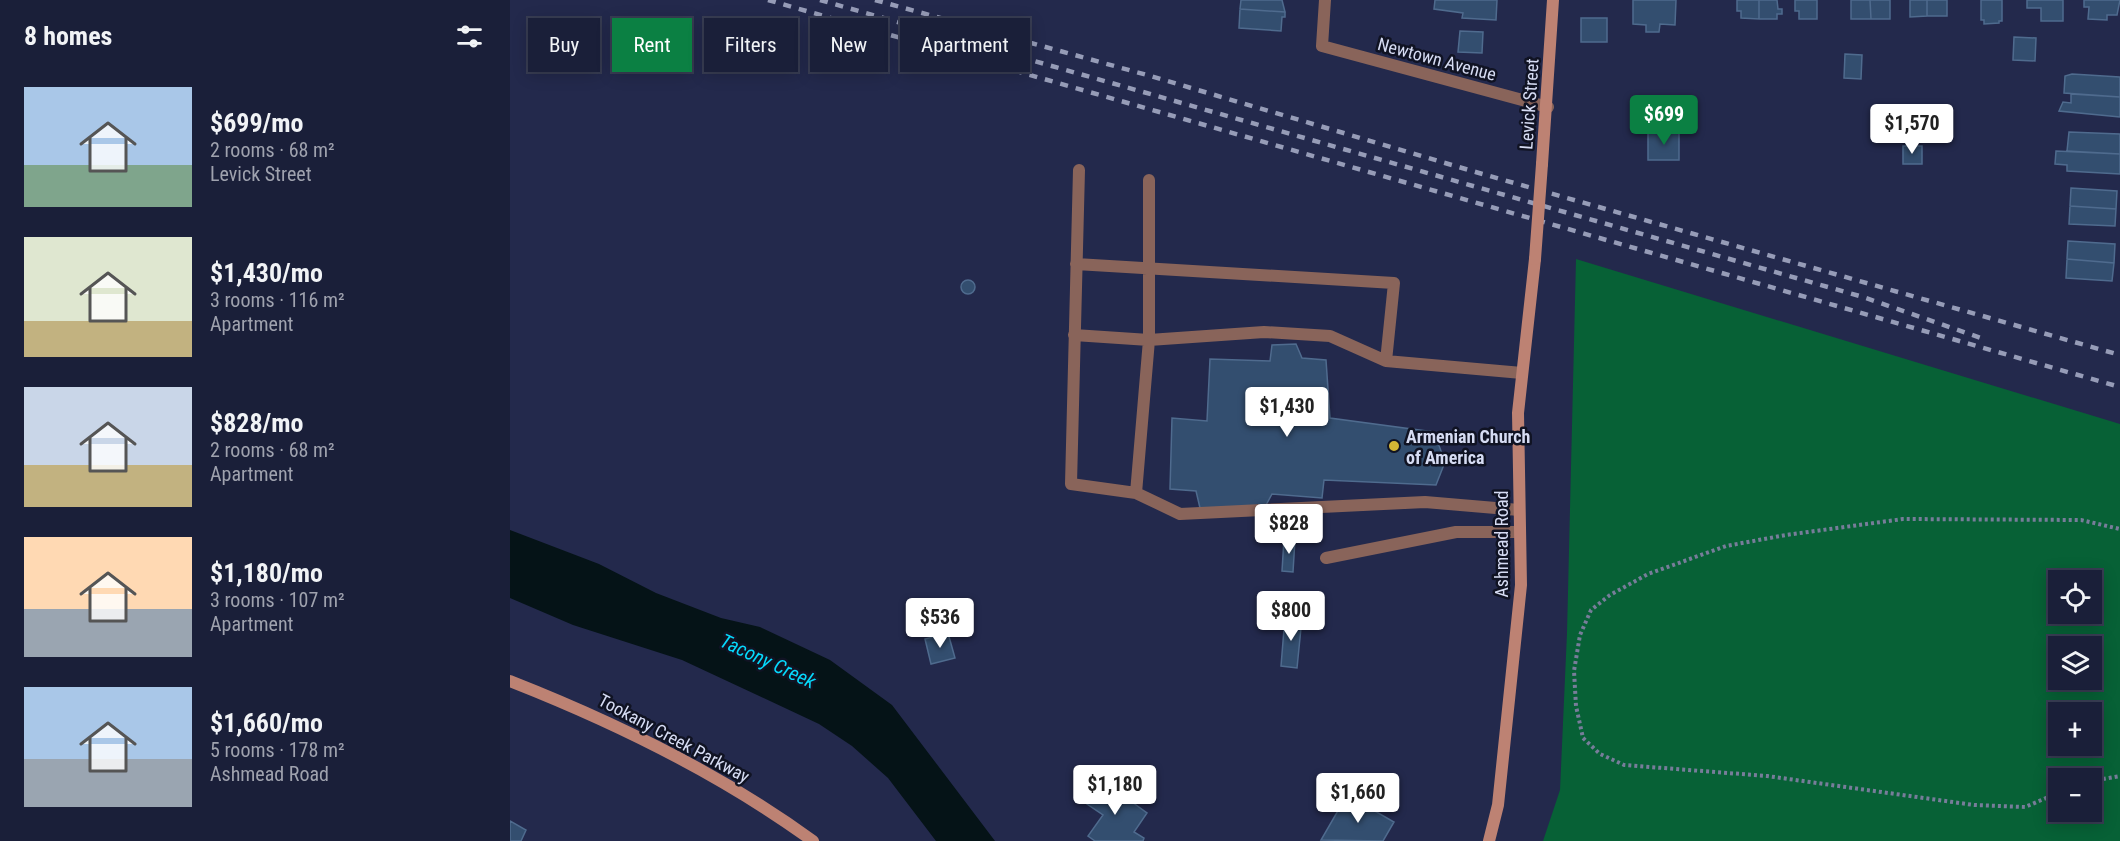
<!DOCTYPE html>
<html lang="en">
<head>
<meta charset="utf-8">
<style>
	:root { --surface:#1a1f39; --page:#232741; --text:#f1f3f6; --muted:#9fa2ae; --line:#383d53; --accent:#0b8043 }
	body { margin:0; font-family:"Roboto Condensed",sans-serif; background:var(--page); color:var(--text); height:100vh; display:flex; flex-direction:column; font-size:22px; white-space:nowrap }
	* { box-sizing:border-box; margin:0 }
	p { font-size:20px; color:var(--muted) }
	.icon { flex:none; width:33px; height:33px; fill:none; stroke:currentColor; stroke-width:2; stroke-linecap:round; stroke-linejoin:round }
	.map { position:relative; flex:1; overflow:hidden }
	.sheet { display:flex; flex-direction:column; background:var(--surface); width:510px }
	.sheet>* { flex:none }
	.banner { position:absolute; left:18px; top:18px; width:570px; height:54px; display:flex; gap:12px }
	.buttons { position:absolute; left:1538px; top:570px; display:grid; gap:12px }
	.buttons a { display:grid; place-items:center; width:54px; height:54px; border-radius:0px; background:var(--surface); box-shadow:0 3px 15px #0003,0 0 0 2px var(--line); font-size:30px }
	.price { position:absolute; translate:-50% -51px; padding:0 14px; border-radius:6px; background:#fff; color:#222; font-size:20px; line-height:39px; filter:drop-shadow(0 2px 3px #0008) }
	.price::after { content:''; position:absolute; left:50%; top:36px; width:18px; height:14px; margin-left:-9px; background:inherit; clip-path:polygon(0 0,100% 0,50% 100%) }
	.price.selected { background:var(--accent); color:#fff }
	ul { padding:0; list-style:none }
	li { display:flex; align-items:center; gap:18px; height:150px; padding:0 24px }
	li span { display:grid; place-items:center; flex:none; width:168px; height:120px; border-radius:0px; color:#555 }
	li>.icon { margin-inline-start:auto }
	span .icon { width:72px; height:72px; fill:#fffc; stroke-width:1 }
	li b { font-size:26px }
	h2 { display:flex; justify-content:space-between; align-items:center; height:72px; padding:0 24px; font-size:26px }
	.pill { padding:0 21px; border-radius:0px; background:var(--surface); box-shadow:0 3px 15px #0003,0 0 0 2px var(--line); font-size:21px; line-height:54px }
	.pill.selected { background:var(--accent); color:#fff }
	main { display:flex; flex:1; min-height:0 }
	.map>svg:first-child { display:block }
</style>
</head>
<body>
<main>
<section class="sheet">
<h2>8 homes<svg class="icon" aria-label="filters" viewBox="0 0 24 24"><path d="M4 7h16M4 17h16"/><circle cx="9" cy="7" r="2"/><circle cx="15" cy="17" r="2"/></svg></h2>
<ul>
<li><span style="background:linear-gradient(#a9c7e8 65%,#7fa58c 0)"><svg class="icon" aria-label="home" viewBox="0 0 24 24"><path d="M3 11l9-7 9 7M6 9v11h12V9"/></svg></span><div><b>$699/mo</b><p>2 rooms · 68 m²</p><p>Levick Street</p></div></li>
<li><span style="background:linear-gradient(#dfe7d0 70%,#c2b280 0)"><svg class="icon" aria-label="home" viewBox="0 0 24 24"><path d="M3 11l9-7 9 7M6 9v11h12V9"/></svg></span><div><b>$1,430/mo</b><p>3 rooms · 116 m²</p><p>Apartment</p></div></li>
<li><span style="background:linear-gradient(#c9d6e8 65%,#c2b280 0)"><svg class="icon" aria-label="home" viewBox="0 0 24 24"><path d="M3 11l9-7 9 7M6 9v11h12V9"/></svg></span><div><b>$828/mo</b><p>2 rooms · 68 m²</p><p>Apartment</p></div></li>
<li><span style="background:linear-gradient(#ffd9b3 60%,#9aa5b1 0)"><svg class="icon" aria-label="home" viewBox="0 0 24 24"><path d="M3 11l9-7 9 7M6 9v11h12V9"/></svg></span><div><b>$1,180/mo</b><p>3 rooms · 107 m²</p><p>Apartment</p></div></li>
<li><span style="background:linear-gradient(#a9c7e8 60%,#9aa5b1 0)"><svg class="icon" aria-label="home" viewBox="0 0 24 24"><path d="M3 11l9-7 9 7M6 9v11h12V9"/></svg></span><div><b>$1,660/mo</b><p>5 rooms · 178 m²</p><p>Ashmead Road</p></div></li>
</ul>
</section>
<div class="map">
<svg width="1610" height="841" viewBox="0 0 1610 841">
	<rect width="100%" height="100%" fill="#23294c"/>
	<!-- green -->
	<path fill="#076136" fill-rule="evenodd" d="M1066 259 1610 424V841H1033L1050 790 1057 633ZM1548 580H1581V614H1548ZM1548 646H1581V680H1548ZM1548 712H1581V746H1548ZM1548 778H1581V812H1548Z"/>
	<!-- water -->
	<path fill="#051317" d="M0 530 89 564 146 593 211 618 250 627 320 660 382 705 485 841H426L378 778 342 746 309 724 172 660 63 625 0 598Z"/>
	<!-- building -->
	<path fill="#334e6f" stroke="#4f6b8e" stroke-width="1.5" d="M731 0H772L775 12 730 9Z
		M925 0H987L986 20 952 18 953 13 924 9Z
		M1123 0H1166L1165 25 1150 24 1149 32H1136V25L1123 24Z
		M1227 0H1249V19L1231 18V11H1227Z
		M1249 0H1267L1268 9H1272V14H1267V19H1249Z
		M1285 0H1307V19H1289V11H1285Z
		M1341 0H1360L1361 19H1341Z
		M1360 0H1380V19H1361Z
		M1400 0H1417V16L1400 17Z
		M1417 0H1437V16H1417Z
		M1471 0H1492V21H1489V23L1474 24V20H1471Z
		M1517 0H1553V21H1531V8H1517Z
		M1574 0H1610L1607 15H1597V20L1578 19 1579 7H1574Z
		M730 9 775 12V17H772L771 31 729 28Z
		M1071 18H1097V42H1071Z
		M950 31 973 32 972 53 948 52Z
		M1504 37 1526 38 1525 61 1503 60Z
		M1335 54 1352 55 1351 79 1334 78Z
		M1562 74 1610 77V97L1554 93 1555 76Z
		M1561 94 1610 97V117L1549 111 1553 102 1561 103Z
		M1138 132H1169V160H1138Z
		M1559 132 1610 134V154L1557 151Z
		M1393 146H1412V164H1393Z
		M1546 151 1610 154V174L1557 171V165L1545 164Z
		M1561 188 1607 191 1606 209 1560 206Z
		M1560 206 1606 209 1605 226 1559 224Z
		M1558 241 1605 244 1604 263 1557 259Z
		M1557 259 1604 263 1602 281 1556 278Z
		M451 287a7 7 0 1 1 14 0a7 7 0 1 1-14 0Z
		M786 344 792 358 816 360 820 418 924 432 935 462 926 485 814 480 812 498 762 494 755 507 690 508 686 491 660 489 662 418 697 421 700 359 760 361 762 345Z
		M774 539H785L783 572 772 571Z
		M775 617 792 618 787 668 771 666Z
		M438 633 445 658 421 664 415 639Z
		M593 781 637 813 624 832 634 838 633 841H585L578 836 593 815 577 804Z
		M837 795 884 822 873 841 811 840Z
		M0 821 16 830 11 841H0Z"/>
	<g fill="none" stroke-linecap="round" stroke-linejoin="round">
		<!-- path -->
		<path stroke="#777d9a" stroke-width="4" stroke-dasharray="3 3" stroke-linecap="butt" d="M1581 781 1610 776
			M1548 793 1515 807 1464 805 1257 776 1114 765 1090 754 1073 738 1066 706 1064 671 1070 635 1081 610 1100 595 1138 574 1216 546 1276 535 1393 519 1571 520 1610 529"/>
		<!-- lane -->
		<path stroke="#89645a" stroke-width="12" d="M569 170 561 484 626 493 639 340 754 332 820 336 876 361 1012 373
			M566 264 884 283 876 361
			M564 335 639 340V180
			M626 493 670 514 915 502 1009 510
			M816 558 946 532H1010"/>
		<!-- street -->
		<path stroke="#89645a" stroke-width="12" d="M815 0 812 46 1038 107"/>
		<!-- secondary -->
		<path stroke="#bd8273" stroke-width="12" d="M1032 164 1043 0
			M0 681C107 723 211 774 303 841
			M979 841 988 805 1011 585 1008 413 1025 259"/>
		<!-- rail -->
		<path stroke="#969cb7" stroke-width="4.5" stroke-dasharray="8 8" stroke-linecap="butt" d="M258 0 1610 387
			M310 0 1353 297 1474 339
			M365 0 637 75 969 173 1610 355"/>
		<!-- secondary-bridge -->
		<path stroke="#bd8273" stroke-width="12" d="M1025 259 1032 164"/>
	</g>
	<!-- markers -->
	<circle fill="#d4b635" stroke="#101323" stroke-width="2" cx="884" cy="446" r="6"/>
	<g text-anchor="middle" dominant-baseline="central" stroke-width="5" stroke-linejoin="round" paint-order="stroke">
		<!-- street labels -->
		<g font-size="18" fill="#d6dcf3" stroke="#101323">
			<text transform="translate(927 59) rotate(15)">Newtown Avenue</text>
			<text transform="translate(1019 104) rotate(-86)">Levick Street</text>
			<text transform="translate(991 544) rotate(-90)">Ashmead Road</text>
			<text transform="translate(164 738) rotate(28)">Tookany Creek Parkway</text>
		</g>
		<!-- poi labels -->
		<g font-size="18" font-weight="bold" fill="#d6dcf3" stroke="#101323" text-anchor="start">
			<text x="896" y="436">Armenian Church<tspan x="896" dy="21">of America</tspan></text>
		</g>
		<!-- water labels -->
		<g font-size="20" font-style="italic" fill="#06d8fb" stroke="#101323">
			<text transform="translate(258 661) rotate(25)">Tacony Creek</text>
		</g>
	</g>
</svg>
<div class="buttons">
<a><svg class="icon" aria-label="locate" viewBox="0 0 24 24"><circle cx="12" cy="12" r="6"/><path d="M12 2v4M12 18v4M2 12h4M18 12h4"/></svg></a>
<a><svg class="icon" aria-label="layers" viewBox="0 0 24 24"><path d="M12 4l9 5-9 5-9-5zM3 14l9 5 9-5"/></svg></a>
<a>+</a>
<a>−</a>
</div>
<b class="price selected" style="left:1154px;top:146px">$699</b>
<b class="price" style="left:1402px;top:155px">$1,570</b>
<b class="price" style="left:777px;top:438px">$1,430</b>
<b class="price" style="left:779px;top:555px">$828</b>
<b class="price" style="left:781px;top:642px">$800</b>
<b class="price" style="left:430px;top:649px">$536</b>
<b class="price" style="left:605px;top:816px">$1,180</b>
<b class="price" style="left:848px;top:824px">$1,660</b>
<div class="banner">
<a class="pill">Buy</a>
<a class="pill selected">Rent</a>
<a class="pill">Filters</a>
<a class="pill">New</a>
<a class="pill">Apartment</a>
</div>
</div>
</main>
</body>
</html>
